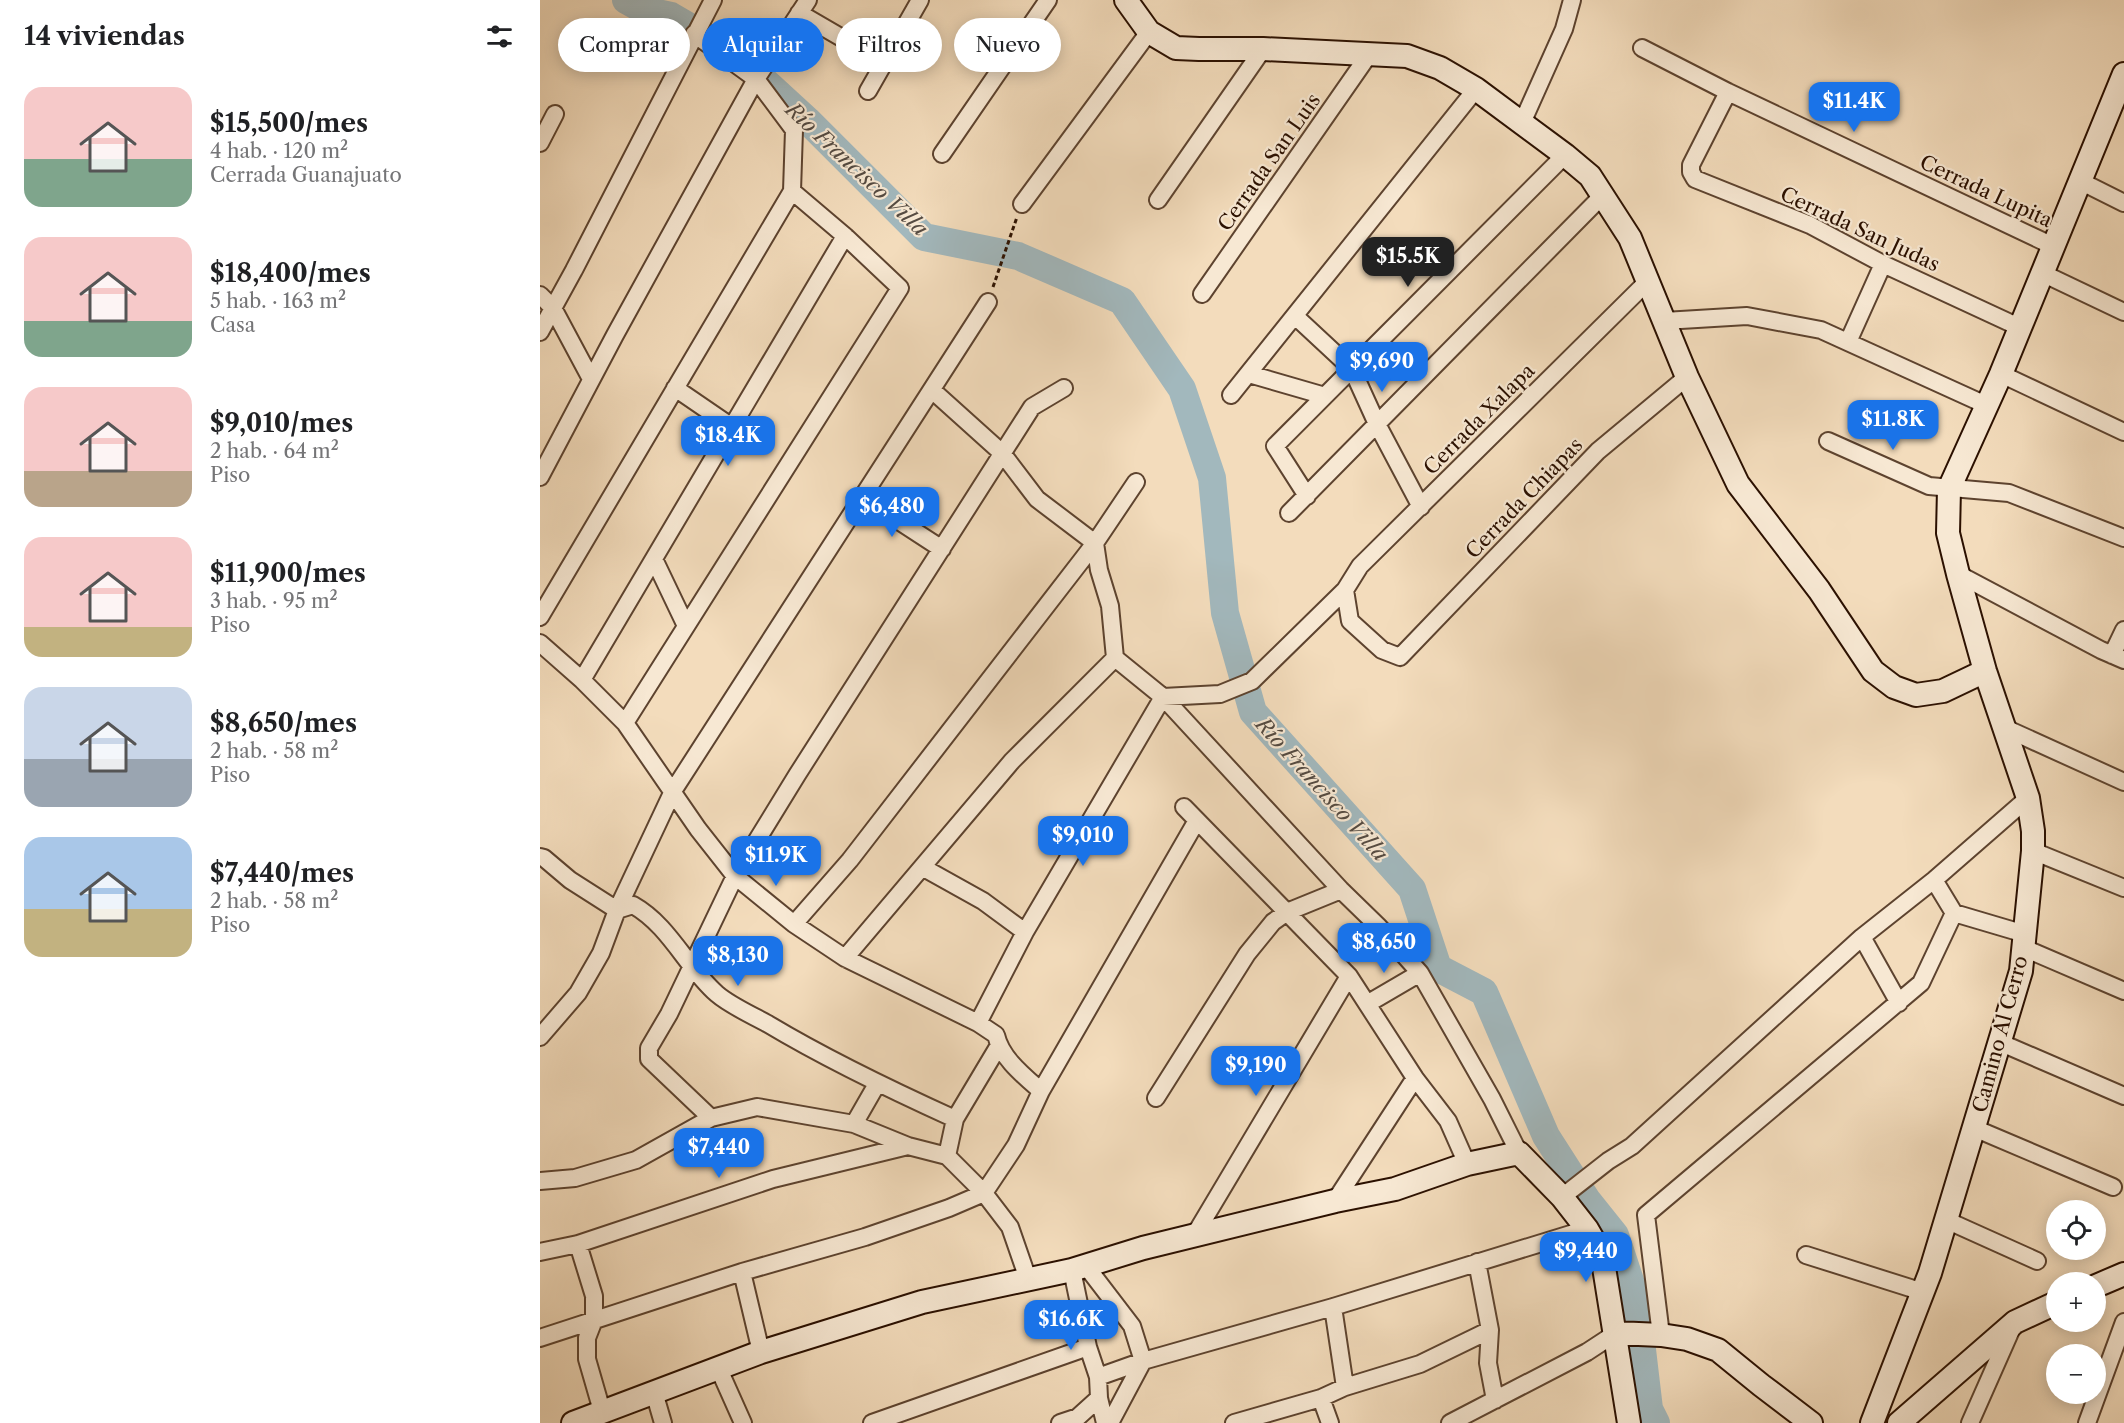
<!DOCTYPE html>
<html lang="es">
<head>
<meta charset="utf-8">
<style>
	:root { --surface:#fff; --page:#f2f2f2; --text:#202124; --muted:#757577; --accent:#1a73e8 }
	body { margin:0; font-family:"Libre Caslon Text",serif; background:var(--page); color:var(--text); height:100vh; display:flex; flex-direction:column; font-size:22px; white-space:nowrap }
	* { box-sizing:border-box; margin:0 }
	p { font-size:20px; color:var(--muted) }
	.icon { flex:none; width:33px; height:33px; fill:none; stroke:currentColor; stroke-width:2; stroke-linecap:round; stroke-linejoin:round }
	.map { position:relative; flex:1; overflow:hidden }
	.side { display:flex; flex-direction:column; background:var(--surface); width:540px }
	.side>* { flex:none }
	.banner { position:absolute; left:18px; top:18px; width:570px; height:54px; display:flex; gap:12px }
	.controls { position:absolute; left:1506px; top:1200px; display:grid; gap:12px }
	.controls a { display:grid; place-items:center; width:60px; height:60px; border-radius:50%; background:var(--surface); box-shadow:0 3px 15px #0003; font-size:30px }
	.price { position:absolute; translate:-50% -51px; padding:0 14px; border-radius:12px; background:var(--accent); color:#fff; font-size:20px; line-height:39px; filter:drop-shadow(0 2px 3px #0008) }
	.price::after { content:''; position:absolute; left:50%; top:36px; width:18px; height:14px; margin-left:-9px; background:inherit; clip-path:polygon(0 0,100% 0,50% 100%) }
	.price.active { background:#222; color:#fff }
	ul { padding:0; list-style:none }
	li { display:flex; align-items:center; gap:18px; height:150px; padding:0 24px }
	li span { display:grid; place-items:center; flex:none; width:168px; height:120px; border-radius:18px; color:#555 }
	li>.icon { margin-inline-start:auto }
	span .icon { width:72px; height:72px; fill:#fffc; stroke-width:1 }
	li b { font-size:26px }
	h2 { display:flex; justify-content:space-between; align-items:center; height:72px; padding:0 24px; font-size:26px }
	.tag { padding:0 21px; border-radius:27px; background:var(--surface); box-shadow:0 3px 15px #0003; font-size:21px; line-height:54px }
	.tag.active { background:var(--accent); color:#fff }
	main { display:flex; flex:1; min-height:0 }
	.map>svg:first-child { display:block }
</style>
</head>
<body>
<main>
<section class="side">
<h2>14 viviendas<svg class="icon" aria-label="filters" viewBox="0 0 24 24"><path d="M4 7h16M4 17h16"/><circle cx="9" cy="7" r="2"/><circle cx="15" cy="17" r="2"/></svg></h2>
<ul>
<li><span style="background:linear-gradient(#f6c9c9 60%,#7fa58c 0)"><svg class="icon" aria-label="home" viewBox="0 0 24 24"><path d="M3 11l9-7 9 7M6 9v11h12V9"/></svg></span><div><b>$15,500/mes</b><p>4 hab. · 120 m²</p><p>Cerrada Guanajuato</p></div></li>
<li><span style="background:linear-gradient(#f6c9c9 70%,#7fa58c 0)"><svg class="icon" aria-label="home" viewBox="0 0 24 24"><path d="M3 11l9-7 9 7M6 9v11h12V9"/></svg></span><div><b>$18,400/mes</b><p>5 hab. · 163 m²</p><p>Casa</p></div></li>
<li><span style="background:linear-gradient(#f6c9c9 70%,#b9a48a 0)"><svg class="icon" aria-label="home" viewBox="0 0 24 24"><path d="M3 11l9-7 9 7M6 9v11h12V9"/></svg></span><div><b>$9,010/mes</b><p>2 hab. · 64 m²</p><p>Piso</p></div></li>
<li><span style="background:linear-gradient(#f6c9c9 75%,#c2b280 0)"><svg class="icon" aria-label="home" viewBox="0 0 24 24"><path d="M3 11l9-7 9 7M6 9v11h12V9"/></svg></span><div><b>$11,900/mes</b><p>3 hab. · 95 m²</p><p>Piso</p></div></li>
<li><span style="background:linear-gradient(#c9d6e8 60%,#9aa5b1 0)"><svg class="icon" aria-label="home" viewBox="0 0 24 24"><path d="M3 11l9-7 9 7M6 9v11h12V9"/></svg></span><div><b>$8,650/mes</b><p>2 hab. · 58 m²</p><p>Piso</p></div></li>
<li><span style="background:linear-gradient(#a9c7e8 60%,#c2b280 0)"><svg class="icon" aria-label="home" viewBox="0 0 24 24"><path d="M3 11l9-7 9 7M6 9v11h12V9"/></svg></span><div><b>$7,440/mes</b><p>2 hab. · 58 m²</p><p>Piso</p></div></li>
</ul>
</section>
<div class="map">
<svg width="1584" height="1423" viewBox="0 0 1584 1423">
	<rect width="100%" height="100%" fill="#f3dcbc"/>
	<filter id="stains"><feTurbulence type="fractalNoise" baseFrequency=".00333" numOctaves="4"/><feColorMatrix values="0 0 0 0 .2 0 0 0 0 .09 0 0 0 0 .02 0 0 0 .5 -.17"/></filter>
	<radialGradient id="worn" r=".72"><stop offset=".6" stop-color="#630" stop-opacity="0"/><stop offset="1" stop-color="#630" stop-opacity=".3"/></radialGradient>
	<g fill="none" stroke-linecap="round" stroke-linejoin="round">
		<!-- river -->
		<path stroke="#a2b8bd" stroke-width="28" d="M86 0 104 10 131 16 193 52 267 120 384 237 478 256 582 301 642 389 672 478 685 613 713 712 872 889 898 968 944 992 1006 1136 1047 1200 1075 1235 1096 1299 1109 1409 1116 1423"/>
		<defs>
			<path id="street" d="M259 13 345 63
				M1102 48 1188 92 1513 246
				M328 91 380 0
				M1188 92 1151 165V172L1155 179 1270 225 1343 264 1479 327
				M982 123 1024 29 1032 0
				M0 143 15 114
				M402 154 508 0
				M1540 181 1584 203
				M618 200 723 49
				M482 204 609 32
				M1502 273 1584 312
				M662 294 830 53
				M0 295 13 308 51 379
				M755 316 812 369 837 424 881 507
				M1124 321 1207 316 1281 330 1446 405
				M0 332 34 270 173 0
				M1308 342 1343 264
				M709 374 785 396
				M1461 374 1584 432
				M135 388 192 427
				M392 390 462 453 497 499 555 543 559 570 570 606 575 658 623 697 801 890 839 927 880 973 952 1099 979 1153
				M691 395 936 89
				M1288 441 1389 486 1469 493 1584 538
				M0 477 75 335 216 79 268 0
				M767 496 735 446 1025 155
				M322 497 402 549
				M749 513 1063 195
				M114 559 146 626
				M1418 574 1561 650 1584 660
				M805 590 810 621 842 650 860 657 1058 451 1147 377
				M0 617 252 191
				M0 643 42 680 85 723 158 829 195 876 254 924 305 958 438 1023 456 1035C461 1058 484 1076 501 1091
				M1572 655 1584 630
				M42 680 305 236
				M85 723 360 288 305 236 252 191 254 130 216 79 154 34
				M1465 728 1584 782
				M644 807 809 976 875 1078 908 1121 927 1164
				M1493 851 1584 888
				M0 857 4 858 30 880 77 910 93 905C130 926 146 967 177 994 191 1006 212 1015 228 1024 288 1060 351 1090 415 1119
				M382 867 443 901 485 932
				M1414 913 1485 934
				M254 924 310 860 555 543 596 482
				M1322 937 1359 1003
				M1484 948 1584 991
				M305 958 472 761 575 658
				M827 1004 880 973
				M438 1023 485 932 623 697 680 694 712 681 805 590 820 566 1108 281
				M0 1037 38 993 61 953 77 910 133 791 448 302
				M1459 1042 1584 1096
				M616 1098 707 954 733 922 747 912 801 890
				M171 1118 109 1059V1048L129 1014 195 876 257 775 492 407 524 388
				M314 1124 337 1084
				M1434 1128 1573 1187
				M407 1156 415 1119 458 1047
				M0 1181 35 1178 96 1160 171 1118 217 1107 314 1124 368 1146 407 1156 444 1193 470 1227 488 1279
				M1022 1197 1068 1161 1092 1146 1322 937 1394 880 1488 798
				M795 1201 875 1078
				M1406 1220 1497 1261
				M654 1236 809 976
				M38 1244 54 1296V1320L47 1338V1359L62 1411
				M0 1252 38 1244 233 1179 368 1146
				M1266 1255 1383 1292
				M937 1262 950 1330 948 1363 955 1400
				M546 1266 592 1326 603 1361 570 1423
				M532 1270 548 1347 558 1377 559 1398 565 1423
				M202 1272 221 1352
				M793 1307 805 1387
				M1121 1335 1106 1215 1381 983 1414 913 1394 880
				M0 1338 202 1272 325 1237 409 1208 444 1193 476 1145 501 1091 656 822
				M178 1367 203 1423
				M558 1377 603 1361 793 1307 1047 1229
				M114 1392 123 1423
				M781 1398 790 1423
				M332 1423 548 1347
				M520 1423 538 1417 559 1398
				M694 1423 781 1398 805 1387 880 1364 950 1330
				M910 1423 1047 1352 1076 1333
				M1430 1423 1472 1328
				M1547 1423 1584 1322"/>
			<path id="secondary" d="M586 0 609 32 636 48 659 49H723L867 56 900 68 936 89 1025 155 1050 176 1090 238 1147 377 1198 484 1279 590 1333 671 1354 687 1376 695 1403 691 1445 671
				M1556 1286 1584 1274
				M1076 1333 1121 1335 1147 1339 1178 1350 1221 1385 1271 1423
				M33 1423 221 1352 382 1302 532 1270 603 1248 795 1201 855 1189 927 1164 979 1153 1022 1197 1047 1229 1062 1255 1089 1423
				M1332 1423 1390 1273 1481 971 1493 851V831L1488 798 1445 671 1418 574 1408 533 1409 489 1461 374 1584 74
				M1359 1423 1475 1322 1516 1303"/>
		</defs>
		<!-- street casing -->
		<use href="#street" stroke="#5d432f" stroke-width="20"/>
		<!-- secondary casing -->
		<use href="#secondary" stroke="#2b1000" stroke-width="26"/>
		<!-- path -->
		<path stroke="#2b1000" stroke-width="3" stroke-dasharray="4.5 3" stroke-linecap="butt" d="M453 287 477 217"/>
		<!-- street -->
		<use href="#street" stroke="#f7e8d3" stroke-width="16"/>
		<!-- secondary -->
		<use href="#secondary" stroke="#f7e8d3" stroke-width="22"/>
	</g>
	<g text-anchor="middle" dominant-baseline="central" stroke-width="4.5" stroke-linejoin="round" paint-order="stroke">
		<!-- street labels -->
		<g font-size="20" fill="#2b1000" stroke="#f7e8d3">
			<text transform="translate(729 162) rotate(-55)">Cerrada San Luis</text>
			<text transform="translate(1446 191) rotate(25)">Cerrada Lupita</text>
			<text transform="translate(1320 229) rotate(25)">Cerrada San Judas</text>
			<text transform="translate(939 419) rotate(-45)">Cerrada Xalapa</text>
			<text transform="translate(984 498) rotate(-46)">Cerrada Chiapas</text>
			<text transform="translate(1460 1034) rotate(-75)">Camino Al Cerro</text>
		</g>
		<!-- water labels -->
		<g font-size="21" font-style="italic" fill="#554b42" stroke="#f7e8d3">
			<text transform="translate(317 169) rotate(43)">Río Francisco Villa</text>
			<text transform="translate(782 789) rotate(48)">Río Francisco Villa</text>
		</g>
	</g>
	<rect width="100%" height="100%" filter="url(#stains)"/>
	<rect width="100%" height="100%" fill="url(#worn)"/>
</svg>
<div class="controls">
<a><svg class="icon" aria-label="locate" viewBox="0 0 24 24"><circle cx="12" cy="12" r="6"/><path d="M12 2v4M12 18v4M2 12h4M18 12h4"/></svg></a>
<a>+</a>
<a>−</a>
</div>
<b class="price" style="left:1314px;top:133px">$11.4K</b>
<b class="price active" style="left:868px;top:288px">$15.5K</b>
<b class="price" style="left:842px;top:393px">$9,690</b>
<b class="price" style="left:1353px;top:451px">$11.8K</b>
<b class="price" style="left:188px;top:467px">$18.4K</b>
<b class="price" style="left:352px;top:538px">$6,480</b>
<b class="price" style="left:543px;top:867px">$9,010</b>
<b class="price" style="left:236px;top:887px">$11.9K</b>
<b class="price" style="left:844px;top:974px">$8,650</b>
<b class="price" style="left:198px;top:987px">$8,130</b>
<b class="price" style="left:716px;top:1097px">$9,190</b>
<b class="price" style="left:179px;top:1179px">$7,440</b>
<b class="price" style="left:1046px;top:1283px">$9,440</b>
<b class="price" style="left:531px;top:1351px">$16.6K</b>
<div class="banner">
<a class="tag">Comprar</a>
<a class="tag active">Alquilar</a>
<a class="tag">Filtros</a>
<a class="tag">Nuevo</a>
</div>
</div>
</main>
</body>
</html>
